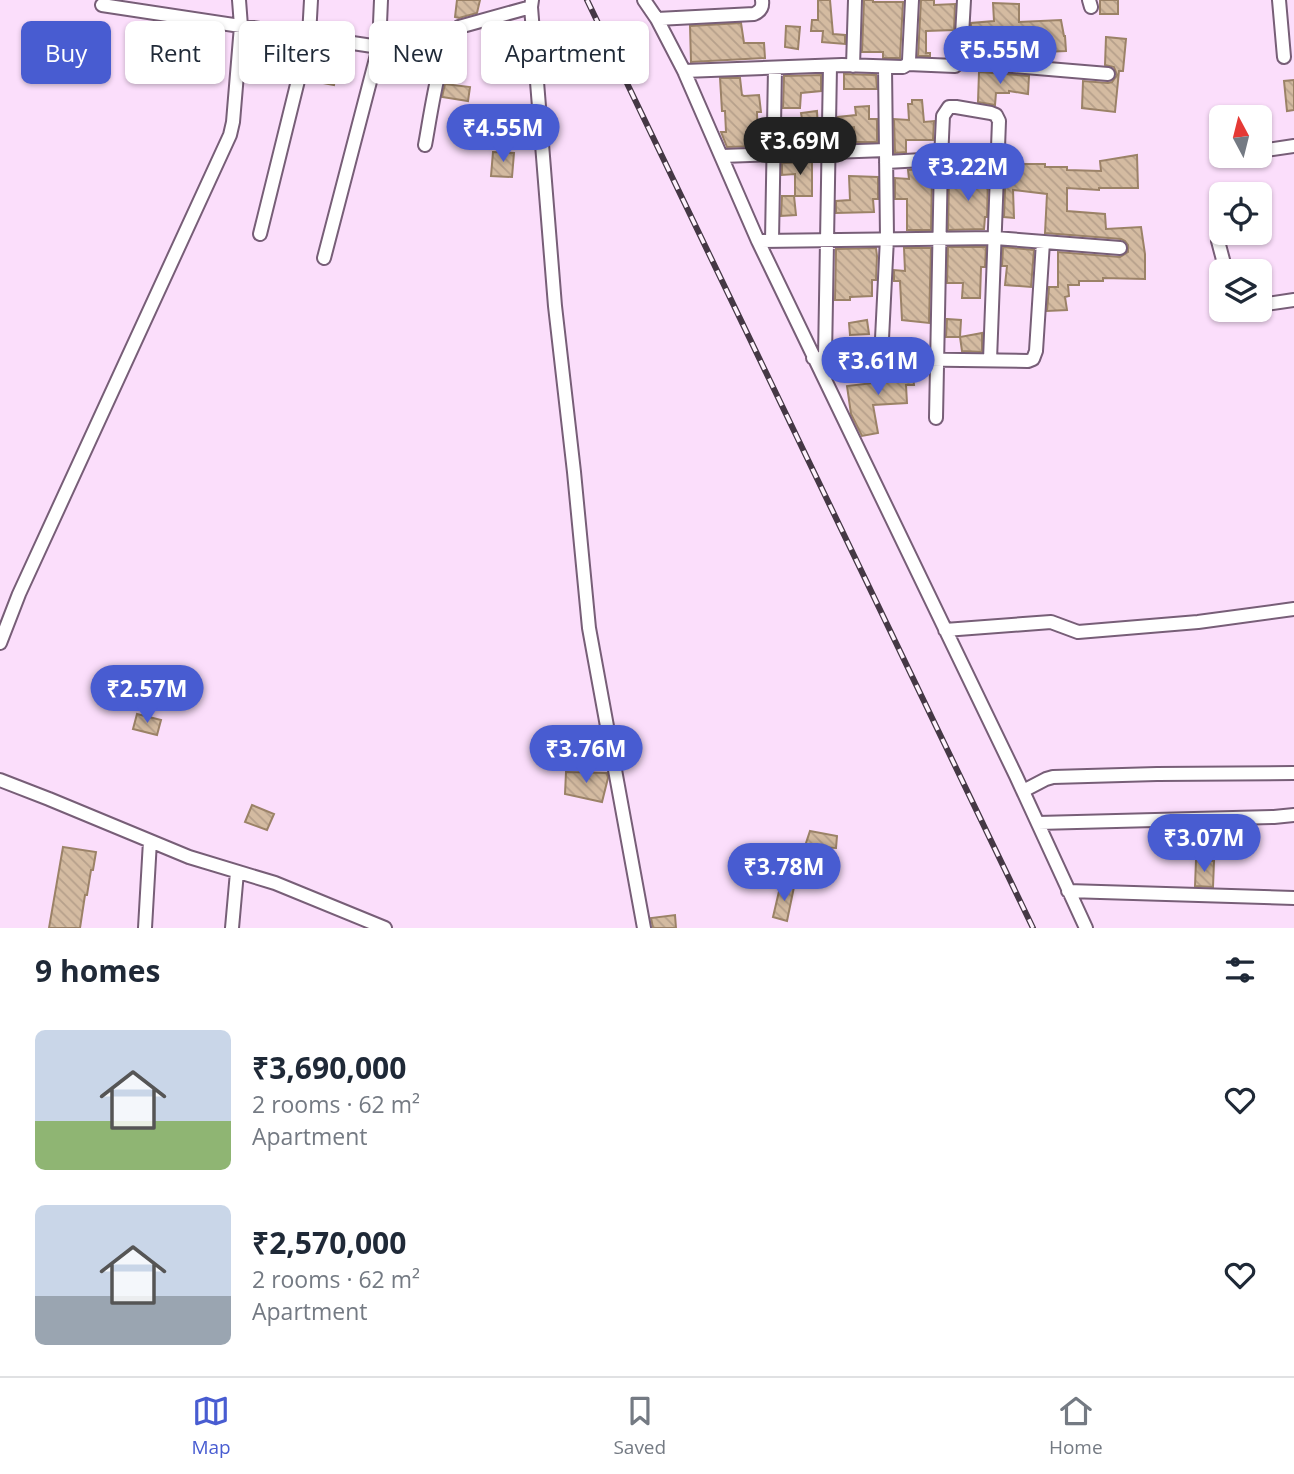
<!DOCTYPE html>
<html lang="en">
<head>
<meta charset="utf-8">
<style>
	:root { --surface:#fff; --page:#f6f6f7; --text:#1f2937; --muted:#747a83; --line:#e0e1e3; --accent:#485cd1 }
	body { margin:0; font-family:"Open Sans",sans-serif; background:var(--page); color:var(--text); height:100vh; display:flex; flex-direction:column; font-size:26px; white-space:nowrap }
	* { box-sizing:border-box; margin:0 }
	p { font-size:23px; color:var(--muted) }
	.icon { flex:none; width:38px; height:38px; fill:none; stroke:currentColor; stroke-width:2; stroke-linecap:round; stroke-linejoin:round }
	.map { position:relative; height:928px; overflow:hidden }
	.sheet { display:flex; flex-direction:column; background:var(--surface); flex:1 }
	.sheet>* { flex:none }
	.guide { position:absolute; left:21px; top:21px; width:700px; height:63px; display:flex; gap:14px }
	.needle { width:46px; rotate:353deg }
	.buttons { position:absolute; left:1209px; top:105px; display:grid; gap:14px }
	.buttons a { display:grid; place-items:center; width:63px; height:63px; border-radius:10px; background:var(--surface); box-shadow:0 2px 5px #0004; font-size:35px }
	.price { position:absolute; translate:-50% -60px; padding:0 16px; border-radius:24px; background:var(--accent); color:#fff; font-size:23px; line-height:46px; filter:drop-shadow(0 2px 4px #0008) }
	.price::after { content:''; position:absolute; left:50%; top:42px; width:21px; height:16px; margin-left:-10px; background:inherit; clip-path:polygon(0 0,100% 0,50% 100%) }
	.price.on { background:#222; color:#fff }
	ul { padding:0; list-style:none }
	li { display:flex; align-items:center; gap:21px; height:175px; padding:0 35px }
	li span { display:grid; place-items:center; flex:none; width:196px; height:140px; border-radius:10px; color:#555 }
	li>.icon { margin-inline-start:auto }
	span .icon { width:84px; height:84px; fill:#fffc; stroke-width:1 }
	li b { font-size:30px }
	h2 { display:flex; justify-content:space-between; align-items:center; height:84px; padding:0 35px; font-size:30px }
	.tag { padding:0 24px; border-radius:10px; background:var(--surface); box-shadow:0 2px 5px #0004; font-size:24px; line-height:63px }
	.tag.on { background:var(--accent); color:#fff }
	.tabs { display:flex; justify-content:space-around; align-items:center; height:98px; border-top:2px solid var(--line); background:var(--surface); font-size:19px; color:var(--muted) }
	.tabs a { display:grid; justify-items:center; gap:4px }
	.tabs .on { color:var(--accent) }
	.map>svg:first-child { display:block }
</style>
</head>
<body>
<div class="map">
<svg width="1294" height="928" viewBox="0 0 1294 928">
	<defs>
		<pattern id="building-back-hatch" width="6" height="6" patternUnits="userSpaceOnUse" patternTransform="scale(1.75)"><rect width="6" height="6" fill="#d4bba1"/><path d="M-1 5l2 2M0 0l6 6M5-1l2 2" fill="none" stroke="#b6a08b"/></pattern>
	</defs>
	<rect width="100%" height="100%" fill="#fbdefb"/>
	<!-- building -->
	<path fill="url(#building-back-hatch)" stroke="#9b8267" stroke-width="2" d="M457 0H480L477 13 459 18 455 17Z
		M818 0H830L833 34 845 35V44L822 42 823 31H811L812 20H818Z
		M864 0H873V2H903L900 58H883V52H862Z
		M921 0H934V5L955 4 954 30 926 31V53H930V56H918Z
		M1100 0H1118V14H1100Z
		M993 3 1019 4V22L1061 20 1064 36H1065L1066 51 1042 52 1040 33 1009 34 1007 57 987 55 990 36 971 35V23L994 21Z
		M741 23 744 43H764L765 58 691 62 690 26Z
		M786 26 800 27 798 49 785 47Z
		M1106 37 1126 39 1123 71H1119L1115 112 1082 108 1083 81 1108 83 1112 82 1117 75 1114 67 1105 65Z
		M313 56 338 61 334 85 307 80Z
		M979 72 1029 76 1028 94 1009 91V93H996L995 105 978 102Z
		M844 74 876 75 877 89H844Z
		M821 75V91L801 93 800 108H783L784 76Z
		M720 78H740L742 95 744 96 759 95 761 112H757L758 146 727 147 721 132H726L725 111H722Z
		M1294 80V110L1287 111 1284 81Z
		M445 84 470 87 468 101 442 97Z
		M912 100H922L924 122 934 121 933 140H906V152L895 153 894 119 909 120 908 104H912Z
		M869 106V119H877V142H855L854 127 838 129V117L856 115 855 107Z
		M817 111 818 129 804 131 801 113Z
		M1270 113 1271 141 1260 142V114Z
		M783 127H800L801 144 782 145Z
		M493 152 514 153 512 177 491 176Z
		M1137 155 1138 188H1099V190L1067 188V211L1105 214 1106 229 1141 227 1145 254V279L1103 278V281H1079V285H1068L1069 296 1065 297 1067 310 1047 311 1049 287H1058V252L1120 257 1128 252V245L1125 241 1121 239 1045 233 1047 194 1013 190 1014 218 1004 217 1006 164H1045V167H1067V170L1101 171 1100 161Z
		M812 162V196H795V174L782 175V163Z
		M931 168 932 176 931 230H907V199H895V178L909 179 908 170Z
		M849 176 878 177V199H873L874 212 836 213V201L850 200Z
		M988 177 987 217H985L984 229 948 230 949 179Z
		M782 196H794L796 215 781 216Z
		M948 247H986L985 267H981L980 298H962L963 283H947Z
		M1003 247 1034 250 1031 287 1005 285 1007 266H1002Z
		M876 248 877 256 876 280H872V296L850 297V300H835L836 249Z
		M904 248H931L929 323 902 320 900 281H894V270L905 271Z
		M947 319 961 320 960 337H946Z
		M867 320 869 334 850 335 849 323Z
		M982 333V352L962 351 960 337Z
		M885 368H912L914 385H906L907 403 873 405 878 433 862 436 851 414 847 386 881 382 880 369Z
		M137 714 161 720 157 735 133 729Z
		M566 772 607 773 608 778 602 802 565 794Z
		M252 805 274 814 267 830 245 822Z
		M810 831 837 836 836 848 805 846Z
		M63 847 96 852 93 870H91L87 895H85L80 928H49Z
		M1196 860 1214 861 1213 887 1195 886Z
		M780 887H794L787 921 773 917Z
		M675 915 676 928H653L651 918Z"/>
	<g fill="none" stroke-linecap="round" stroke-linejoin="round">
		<defs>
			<path id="minor" d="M532 0 531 7 555 306 574 472 589 628 644 928
				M644 0 657 19 684 71 758 241 1016 776 1086 928
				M964 0 961 53 962 59 966 62 1108 74
				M1089 0 1091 7
				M1279 0 1284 57
				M102 5 379 47 443 58
				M657 19 754 14C761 11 763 7 762 0
				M908 64 955 66 962 59
				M853 66 855 0
				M684 71 842 65 903 67 908 64 909 60 912 0
				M425 145C430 120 440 39 459 27L531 7
				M1260 151 1294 146
				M722 156 886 150
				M886 162 941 159
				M260 234 309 36 311 0
				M772 240 775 68
				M758 241 995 238 1120 248
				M1218 241 1226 271
				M324 258 379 47 381 0
				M1260 305 1294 300
				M813 358 1028 361 1033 359 1036 351 1043 242
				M825 358 830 66
				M881 359 887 238 885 67
				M936 418 941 159 943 116 949 107H956L991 113 996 115 999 121 990 360
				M945 630 1051 622 1078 632 1198 622 1294 609
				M0 643 19 594 230 135 233 122 241 26 239 0
				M0 780 49 799 189 857 275 883 385 928
				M1023 791 1046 779 1053 777 1157 774 1294 773
				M1038 823 1274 817 1294 815
				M1068 891 1294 898
				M145 928 150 841
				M232 928 237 872"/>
		</defs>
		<!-- minor casing -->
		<use href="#minor" stroke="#775e77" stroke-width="16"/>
		<!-- minor -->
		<use href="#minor" stroke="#fff" stroke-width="12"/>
		<defs>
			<path id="rail" d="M587 0 1033 928"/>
		</defs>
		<!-- rail casing -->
		<use href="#rail" stroke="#453845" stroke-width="6"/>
		<!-- rail -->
		<use href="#rail" stroke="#fef2fd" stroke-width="3.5" stroke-dasharray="10" stroke-linecap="butt"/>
	</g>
</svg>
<div class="buttons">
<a><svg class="needle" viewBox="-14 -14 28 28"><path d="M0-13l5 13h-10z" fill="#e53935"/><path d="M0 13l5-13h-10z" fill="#747a83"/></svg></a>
<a><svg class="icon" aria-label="locate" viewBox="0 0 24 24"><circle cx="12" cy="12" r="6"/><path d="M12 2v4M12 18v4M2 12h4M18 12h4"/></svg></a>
<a><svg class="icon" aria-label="layers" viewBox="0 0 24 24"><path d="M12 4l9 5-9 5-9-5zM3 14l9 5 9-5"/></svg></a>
</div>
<b class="price" style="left:1000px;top:86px">₹5.55M</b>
<b class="price" style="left:503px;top:164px">₹4.55M</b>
<b class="price on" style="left:800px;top:177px">₹3.69M</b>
<b class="price" style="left:968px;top:203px">₹3.22M</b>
<b class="price" style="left:878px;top:397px">₹3.61M</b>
<b class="price" style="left:147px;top:725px">₹2.57M</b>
<b class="price" style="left:586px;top:785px">₹3.76M</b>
<b class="price" style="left:1204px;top:874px">₹3.07M</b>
<b class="price" style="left:784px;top:903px">₹3.78M</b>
<div class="guide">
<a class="tag on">Buy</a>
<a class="tag">Rent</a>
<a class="tag">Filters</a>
<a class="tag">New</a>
<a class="tag">Apartment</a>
</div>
</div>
<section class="sheet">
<h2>9 homes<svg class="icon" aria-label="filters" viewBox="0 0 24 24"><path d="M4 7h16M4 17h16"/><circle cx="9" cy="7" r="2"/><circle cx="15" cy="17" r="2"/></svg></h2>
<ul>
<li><span style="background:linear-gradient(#c9d6e8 65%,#8fb573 0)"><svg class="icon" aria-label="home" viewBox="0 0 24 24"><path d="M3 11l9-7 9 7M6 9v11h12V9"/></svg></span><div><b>₹3,690,000</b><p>2 rooms · 62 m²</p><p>Apartment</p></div><svg class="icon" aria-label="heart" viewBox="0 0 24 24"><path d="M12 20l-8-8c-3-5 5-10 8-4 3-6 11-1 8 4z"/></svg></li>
<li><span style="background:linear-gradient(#c9d6e8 65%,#9aa5b1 0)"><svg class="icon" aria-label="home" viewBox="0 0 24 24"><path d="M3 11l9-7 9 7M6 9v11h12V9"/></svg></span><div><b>₹2,570,000</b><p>2 rooms · 62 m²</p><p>Apartment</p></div><svg class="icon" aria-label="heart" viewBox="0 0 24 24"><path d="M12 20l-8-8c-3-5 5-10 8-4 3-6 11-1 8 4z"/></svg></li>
</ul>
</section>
<nav class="tabs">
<a class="on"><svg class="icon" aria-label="map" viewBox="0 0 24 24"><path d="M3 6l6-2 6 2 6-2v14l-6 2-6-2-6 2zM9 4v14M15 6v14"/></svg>Map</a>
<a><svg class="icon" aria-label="saved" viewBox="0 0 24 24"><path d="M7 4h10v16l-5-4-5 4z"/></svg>Saved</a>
<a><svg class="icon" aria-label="home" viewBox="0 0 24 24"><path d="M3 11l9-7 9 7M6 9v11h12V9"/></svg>Home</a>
</nav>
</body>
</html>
